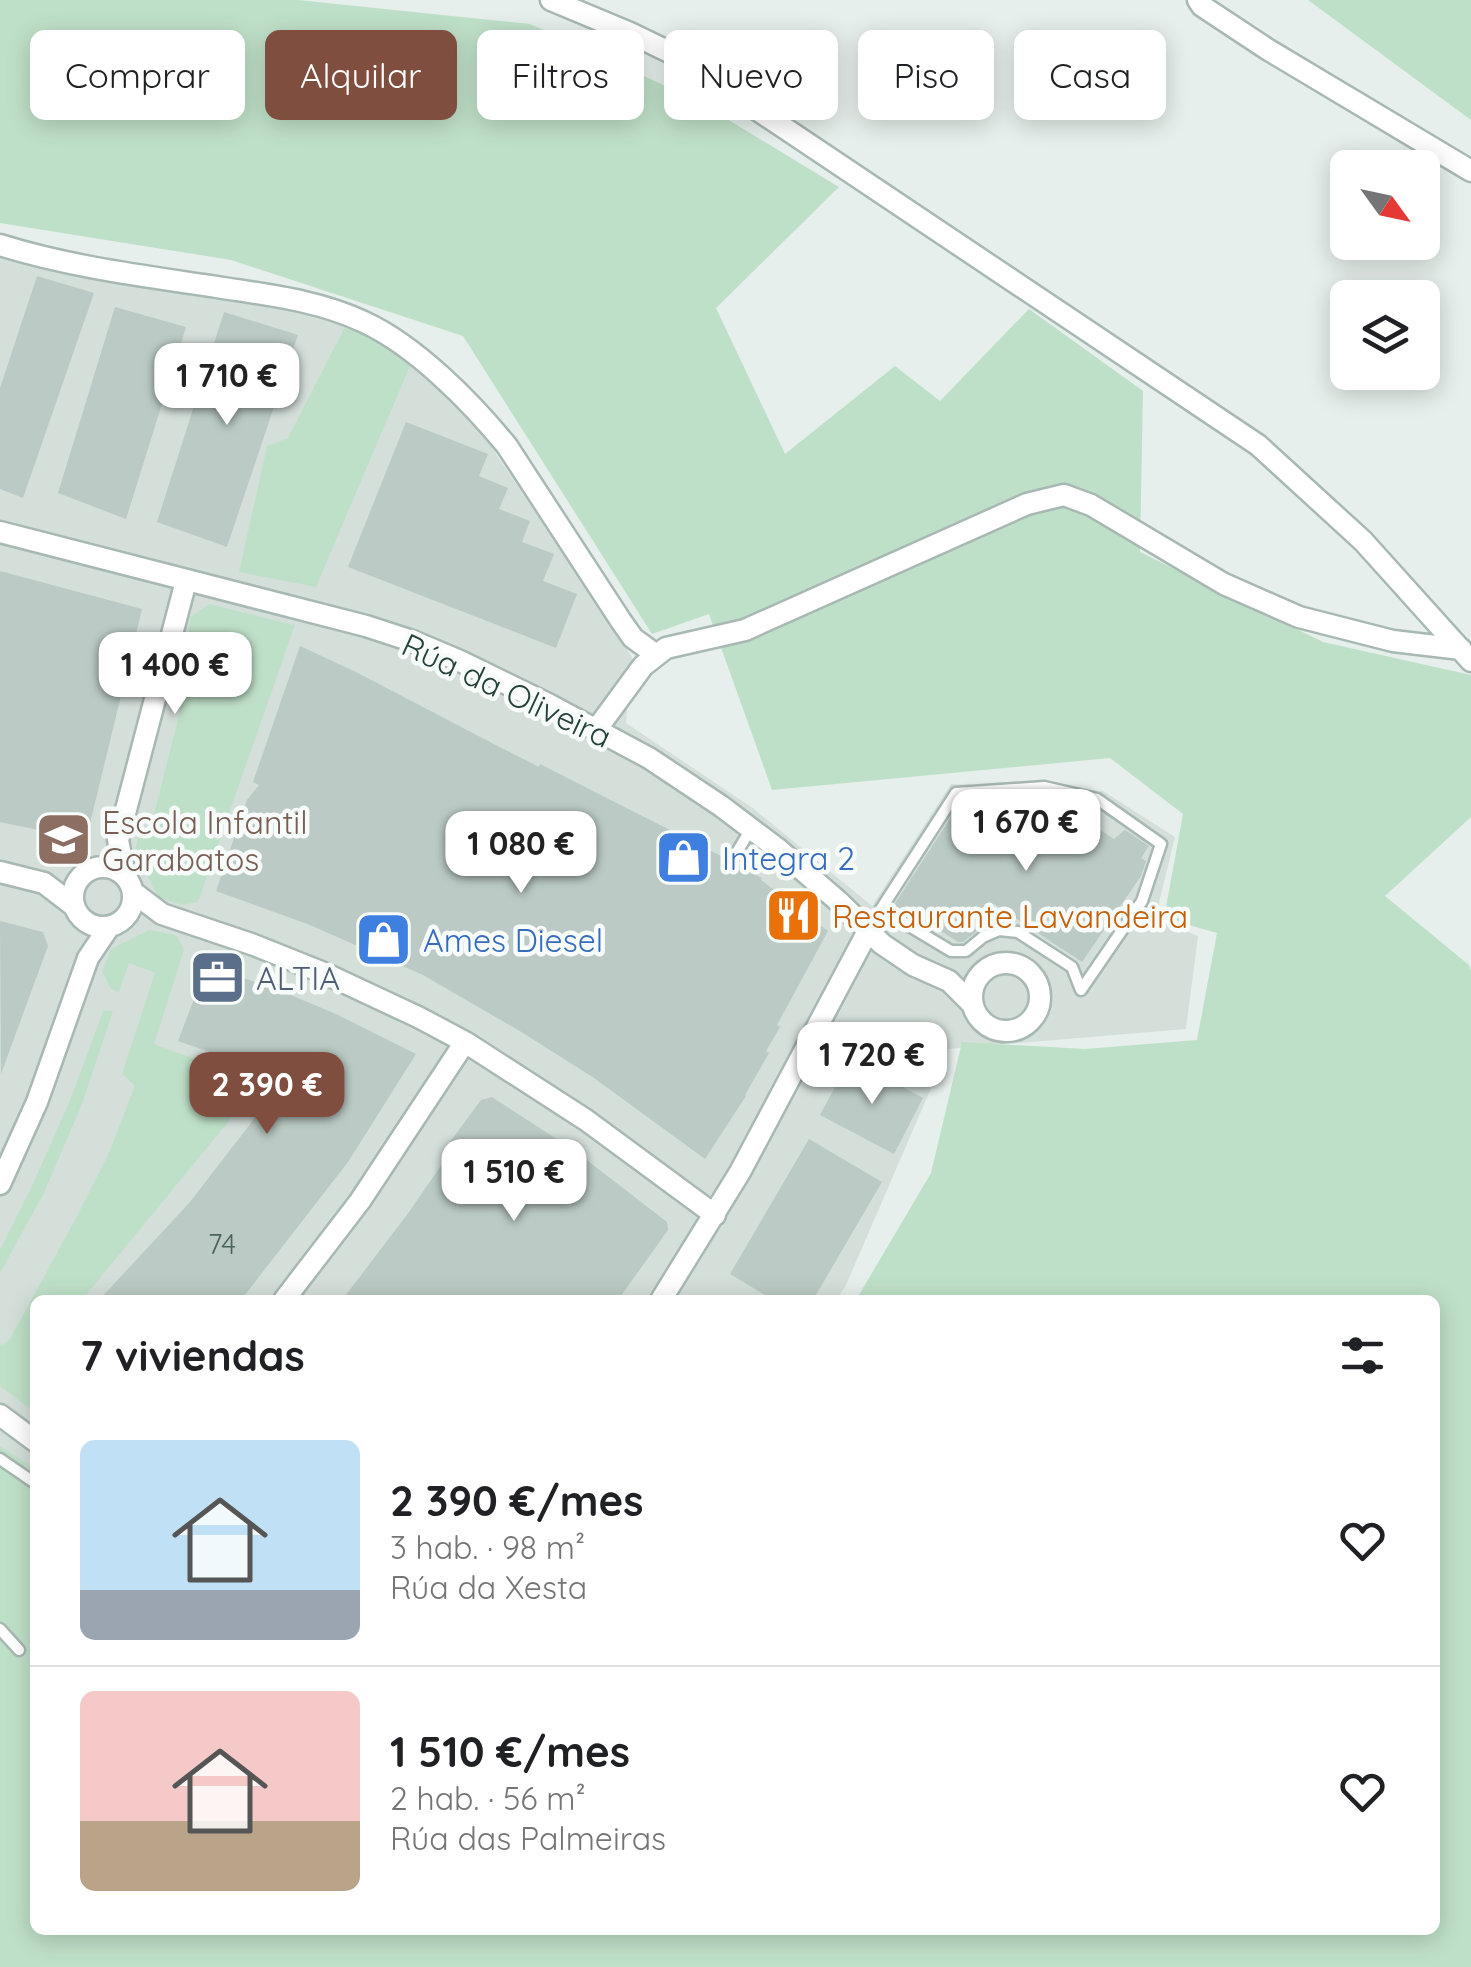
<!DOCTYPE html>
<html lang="es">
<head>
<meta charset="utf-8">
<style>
	:root { --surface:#fff; --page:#f6f6f6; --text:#202124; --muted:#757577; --line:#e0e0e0; --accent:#7f4e3f }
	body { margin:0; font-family:Quicksand,sans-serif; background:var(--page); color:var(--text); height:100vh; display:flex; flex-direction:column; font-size:38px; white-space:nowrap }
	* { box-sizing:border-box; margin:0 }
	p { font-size:32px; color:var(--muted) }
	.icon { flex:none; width:55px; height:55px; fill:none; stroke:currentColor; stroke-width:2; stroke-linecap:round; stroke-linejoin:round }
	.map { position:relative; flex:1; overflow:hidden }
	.panel { position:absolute; left:30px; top:1295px; width:1410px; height:640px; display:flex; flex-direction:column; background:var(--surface); border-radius:15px; box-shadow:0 5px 25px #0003 }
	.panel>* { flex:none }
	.guide { position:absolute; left:30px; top:30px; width:1412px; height:90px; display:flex; gap:20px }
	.needle { width:65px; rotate:123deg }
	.buttons { position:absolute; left:1330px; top:150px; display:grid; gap:20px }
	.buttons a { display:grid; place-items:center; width:110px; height:110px; border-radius:15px; background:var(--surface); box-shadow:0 5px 25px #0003; font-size:50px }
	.price { position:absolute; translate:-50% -85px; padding:0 22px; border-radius:20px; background:#fff; color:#222; font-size:32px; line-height:65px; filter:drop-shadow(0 2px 5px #0008) }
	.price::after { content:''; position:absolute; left:50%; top:60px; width:30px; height:22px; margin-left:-15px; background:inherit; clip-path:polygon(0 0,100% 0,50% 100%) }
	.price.on { background:var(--accent); color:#fff }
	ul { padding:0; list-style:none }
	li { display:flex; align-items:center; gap:30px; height:250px; padding:0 50px }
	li+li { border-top:2px solid var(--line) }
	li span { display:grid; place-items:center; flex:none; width:280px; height:200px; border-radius:15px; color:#555 }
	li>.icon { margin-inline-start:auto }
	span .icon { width:120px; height:120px; fill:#fffc; stroke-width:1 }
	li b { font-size:42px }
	h2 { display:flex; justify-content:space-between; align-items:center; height:120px; padding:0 50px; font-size:42px }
	.pill { padding:0 35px; border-radius:15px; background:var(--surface); box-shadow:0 5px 25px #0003; font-size:35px; line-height:90px }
	.pill.on { background:var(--accent); color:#fff }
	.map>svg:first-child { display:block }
</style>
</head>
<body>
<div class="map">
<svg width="1471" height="1967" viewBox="0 0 1471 1967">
	<rect width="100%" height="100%" fill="#e6efeb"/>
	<!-- built -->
	<path fill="#d4dfda" d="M0 254 154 287 356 322 468 412 632 657 626 723 754 809 872 906 951 784 1103 791 1175 837 1155 919 1198 936 1186 1029 948 1049 846 1285 836 1300H35V1512L0 1500Z"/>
	<!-- green -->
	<path fill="#bfe0c8" d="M0 0H298L530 24 694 99 839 187 716 308 785 454 895 366 940 401 1029 309 1143 391 1140 552 1323 642 1471 675V817L1385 896 1469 965 1471 971V1967H0V1446L35 1469V1930H1435V1300H856L931 1173 962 1042 1085 1049 1197 1040 1217 933 1164 918 1183 814 1110 758 772 790 709 614 652 634 463 336 231 260 0 223Z
		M1308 0H1471V120Z
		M348 321 356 322 410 366 316 587 239 572 267 446 288 438Z
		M209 604 295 625 198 902 182 905 158 897 135 851 138 838 149 834 198 640 188 635 190 617Z
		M149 930 176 935 184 950 154 1044 260 1083 82 1300H35V1387L29 1408 0 1386V1344L2 1345 10 1339 76 1218 108 1155 135 1086 122 1074 155 973 129 963 119 992 111 989 102 972 111 949Z
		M103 1011H113L82 1104 44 1193 0 1273V1250L32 1186 71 1098Z"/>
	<!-- building -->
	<path fill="#bbcac4" d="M37 276 94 293 23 498 0 489V388Z
		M115 307 186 327 126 519 58 493Z
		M224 312 298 335 227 547 157 522Z
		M406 422 488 454 479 476 508 488 499 509 530 521 522 542 554 554 543 581 577 594 556 648 348 567Z
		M0 571 142 609 86 840 0 822Z
		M300 646 356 672 490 742 539 767 540 764 715 853 726 858 730 865H737L762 878 761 880 828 931 777 1025 780 1027 766 1051 769 1053 745 1095 746 1096 705 1159 594 1078 523 1033 423 975 310 925 216 891 247 800 259 785 253 782Z
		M1043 796 1050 797 1114 839 1125 830 1149 846 1141 858 1146 861 1141 876 1082 962 994 904 976 932 963 942H958L927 922 925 925 894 905 953 814 977 830 995 805 1030 797Z
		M0 921 43 932 48 946 1 1074Z
		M207 965 281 991 336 1014 416 1054 348 1162 241 1300H99L190 1202 251 1123 279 1076 178 1041Z
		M850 1059 923 1098 894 1154 820 1115Z
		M492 1097 575 1151 667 1222 668 1230 618 1300H342L409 1212 453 1148 447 1146 481 1100Z
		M809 1139 882 1182 813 1300H773L730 1274Z"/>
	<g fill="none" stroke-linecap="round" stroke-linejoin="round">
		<defs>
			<path id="lane" d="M1044 787 1097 799 1161 844 1142 901 1081 990 1072 967 1018 932 999 930 983 937 966 951H951L881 909 956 793Z
				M734 857 751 829
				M0 1459 35 1483
				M0 1629 19 1650"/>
			<path id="street" d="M551 0 630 33 690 62 756 109 1258 445 1363 541 1471 661
				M1198 0 1202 6 1267 49 1471 171
				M0 245C70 267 144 276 217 287 267 295 318 300 364 322 416 346 471 402 507 446L621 621 633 638 655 654
				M0 532 366 626 415 642 460 661 550 705 649 758 721 806 778 849 838 901 882 944 913 965 949 981 973 1005
				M596 730 643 666 666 648 745 630 1027 504 1064 495 1091 505 1224 584 1299 617 1393 641 1461 649
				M73 897a30 30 0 1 1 60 0a30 30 0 1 1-60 0Z
				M0 872 44 883 74 906
				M125 877 118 840 186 581
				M133 892 162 914 254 945 324 973 418 1017 465 1042 586 1120 715 1215
				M972 997a34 34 0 1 1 68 0a34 34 0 1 1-68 0Z
				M0 1184 37 1102 88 958 109 927
				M284 1300 360 1201 465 1042
				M661 1300 740 1172 868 931
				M0 1415 35 1441"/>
		</defs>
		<!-- lane casing -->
		<use href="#lane" stroke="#a8b8b2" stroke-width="15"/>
		<!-- street casing -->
		<use href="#street" stroke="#a8b8b2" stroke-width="25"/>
		<!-- lane -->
		<use href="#lane" stroke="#fff" stroke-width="10"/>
		<!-- street -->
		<use href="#street" stroke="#fff" stroke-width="20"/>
	</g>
	<!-- icons -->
	<defs>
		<symbol id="school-square" viewBox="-11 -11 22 22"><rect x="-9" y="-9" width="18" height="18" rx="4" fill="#8d6e63" stroke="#f7fbf9"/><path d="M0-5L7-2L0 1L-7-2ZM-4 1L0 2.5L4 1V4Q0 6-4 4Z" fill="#fff"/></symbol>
		<symbol id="shop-square" viewBox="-11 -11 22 22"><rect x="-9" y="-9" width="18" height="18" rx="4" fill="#3f7fe0" stroke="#f7fbf9"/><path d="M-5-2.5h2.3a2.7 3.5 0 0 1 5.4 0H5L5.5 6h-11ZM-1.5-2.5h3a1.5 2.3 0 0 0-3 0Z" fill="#fff"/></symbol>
		<symbol id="restaurant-square" viewBox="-11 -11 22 22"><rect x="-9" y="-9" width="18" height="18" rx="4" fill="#e8710a" stroke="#f7fbf9"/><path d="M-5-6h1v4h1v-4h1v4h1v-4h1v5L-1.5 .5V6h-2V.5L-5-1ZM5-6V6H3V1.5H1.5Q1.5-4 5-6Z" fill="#fff"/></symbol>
		<symbol id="office-square" viewBox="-11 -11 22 22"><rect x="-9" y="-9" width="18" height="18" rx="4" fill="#5c6f8a" stroke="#f7fbf9"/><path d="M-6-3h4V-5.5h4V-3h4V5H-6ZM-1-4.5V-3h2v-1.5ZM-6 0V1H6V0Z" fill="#fff"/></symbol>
	</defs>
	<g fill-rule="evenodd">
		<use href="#school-square" x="32" y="808" width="63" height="63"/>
		<use href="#shop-square" x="652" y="826" width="63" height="63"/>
		<use href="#restaurant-square" x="762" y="884" width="63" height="63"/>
		<use href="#shop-square" x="352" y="908" width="63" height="63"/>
		<use href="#office-square" x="186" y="946" width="63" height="63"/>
	</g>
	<g text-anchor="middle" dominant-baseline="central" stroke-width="9" stroke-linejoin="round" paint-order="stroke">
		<!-- number labels -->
		<g font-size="28" fill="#4a645c">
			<text x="222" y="1243">74</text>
		</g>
		<!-- street labels -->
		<g font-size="32" fill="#24423a" stroke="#f7fbf9">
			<text transform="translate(507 690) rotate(25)">Rúa da Oliveira</text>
		</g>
		<!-- education labels -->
		<g font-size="32" fill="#785e54" stroke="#f7fbf9" text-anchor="start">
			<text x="102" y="822">Escola Infantil<tspan x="102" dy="37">Garabatos</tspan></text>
		</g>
		<!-- shop labels -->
		<g font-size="32" fill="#366cbe" stroke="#f7fbf9" text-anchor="start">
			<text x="722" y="858">Integra 2</text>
			<text x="423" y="940">Ames Diesel</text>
		</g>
		<!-- food labels -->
		<g font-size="32" fill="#c56008" stroke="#f7fbf9" text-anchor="start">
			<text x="832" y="916">Restaurante Lavandeira</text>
		</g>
		<!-- service labels -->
		<g font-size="32" fill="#4e5e75" stroke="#f7fbf9" text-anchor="start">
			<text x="256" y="978">ALTIA</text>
		</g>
	</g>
</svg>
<div class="buttons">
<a><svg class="needle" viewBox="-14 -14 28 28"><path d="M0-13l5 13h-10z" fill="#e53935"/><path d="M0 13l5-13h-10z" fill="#757577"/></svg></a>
<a><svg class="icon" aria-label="layers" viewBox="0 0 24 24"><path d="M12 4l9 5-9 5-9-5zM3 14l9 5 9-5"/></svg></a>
</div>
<b class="price" style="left:227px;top:428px">1 710 €</b>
<b class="price" style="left:175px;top:717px">1 400 €</b>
<b class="price" style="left:1026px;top:874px">1 670 €</b>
<b class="price" style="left:521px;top:896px">1 080 €</b>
<b class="price" style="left:872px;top:1107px">1 720 €</b>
<b class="price on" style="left:267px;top:1137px">2 390 €</b>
<b class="price" style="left:514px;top:1224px">1 510 €</b>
<div class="guide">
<a class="pill">Comprar</a>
<a class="pill on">Alquilar</a>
<a class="pill">Filtros</a>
<a class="pill">Nuevo</a>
<a class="pill">Piso</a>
<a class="pill">Casa</a>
</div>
<section class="panel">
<h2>7 viviendas<svg class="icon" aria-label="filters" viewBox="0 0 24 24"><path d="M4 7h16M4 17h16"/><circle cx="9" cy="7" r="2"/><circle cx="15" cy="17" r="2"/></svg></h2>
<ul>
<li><span style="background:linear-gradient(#bfe0f5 75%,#9aa5b1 0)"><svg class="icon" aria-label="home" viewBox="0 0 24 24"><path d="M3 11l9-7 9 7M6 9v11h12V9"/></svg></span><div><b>2 390 €/mes</b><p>3 hab. · 98 m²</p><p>Rúa da Xesta</p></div><svg class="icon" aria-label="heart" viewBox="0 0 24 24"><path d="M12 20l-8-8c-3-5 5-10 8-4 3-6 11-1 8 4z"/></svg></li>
<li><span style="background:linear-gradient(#f6c9c9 65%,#b9a48a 0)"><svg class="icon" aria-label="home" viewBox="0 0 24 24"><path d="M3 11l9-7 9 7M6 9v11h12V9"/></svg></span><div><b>1 510 €/mes</b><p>2 hab. · 56 m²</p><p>Rúa das Palmeiras</p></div><svg class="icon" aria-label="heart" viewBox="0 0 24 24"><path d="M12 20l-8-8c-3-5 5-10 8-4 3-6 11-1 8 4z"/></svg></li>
</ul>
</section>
</div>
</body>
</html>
